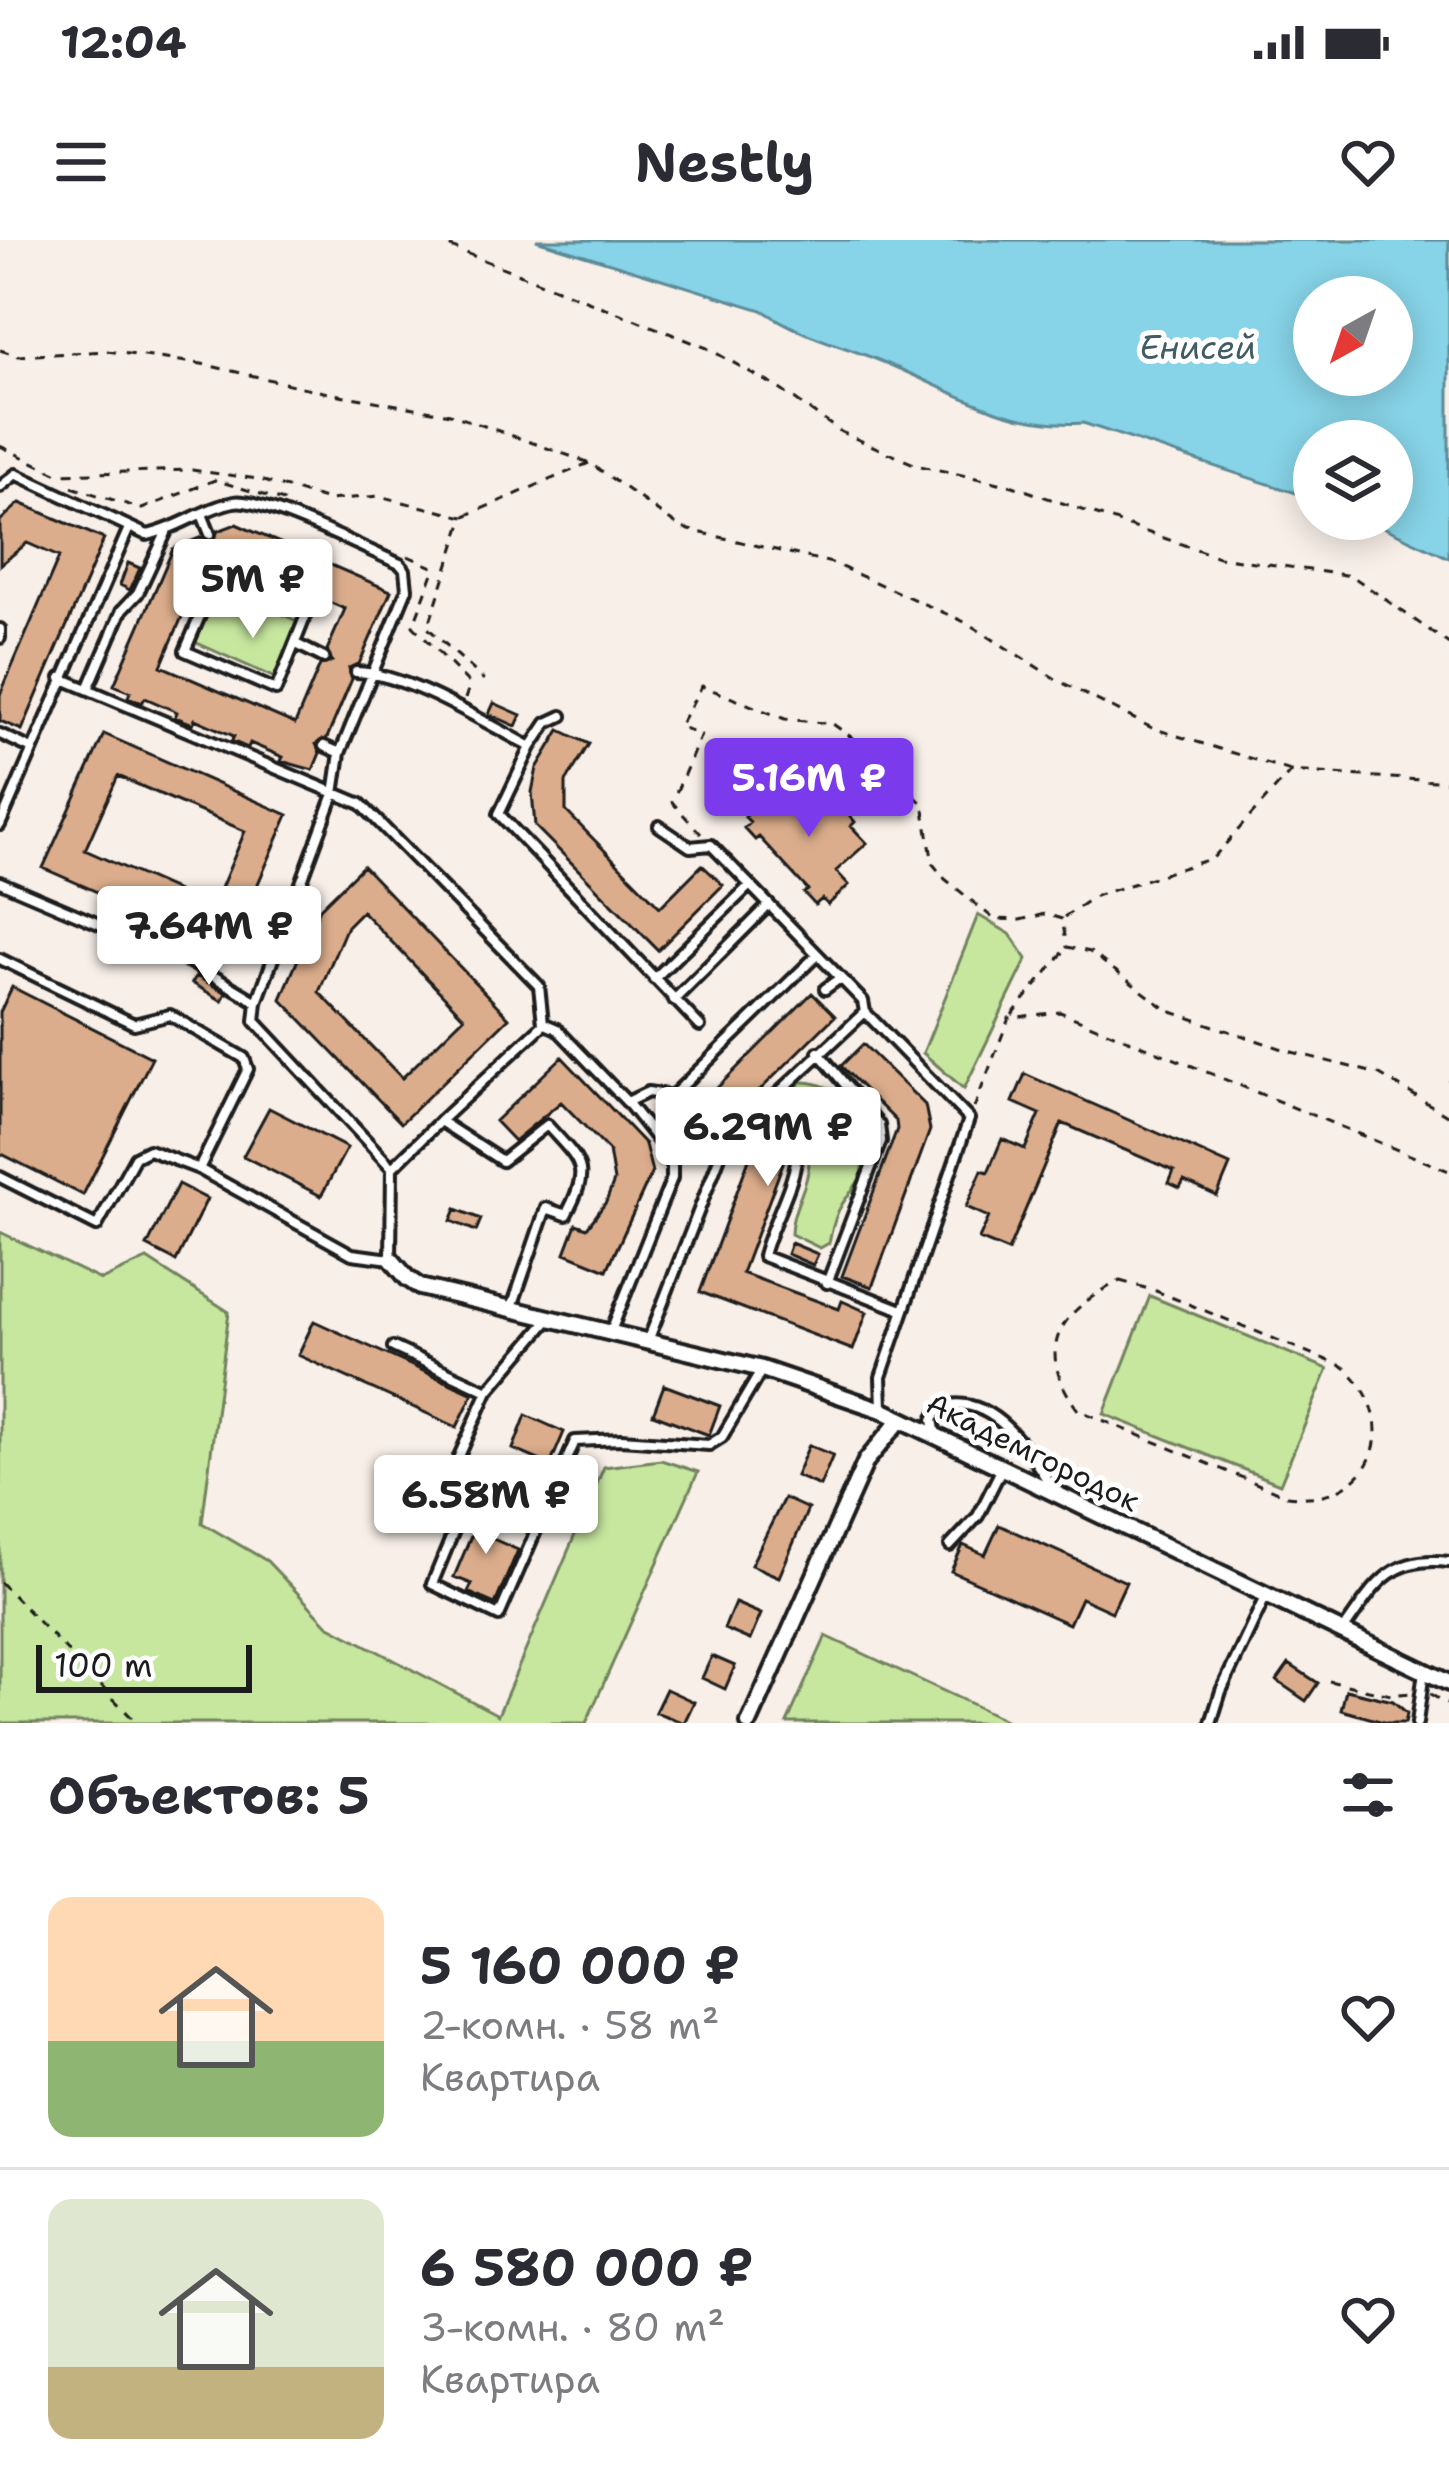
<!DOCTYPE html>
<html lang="ru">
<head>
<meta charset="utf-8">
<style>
	:root { --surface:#fff; --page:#f2f2f3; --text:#2b2b33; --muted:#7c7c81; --line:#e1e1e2; --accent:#7c3aed }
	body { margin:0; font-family:"Shantell Sans",sans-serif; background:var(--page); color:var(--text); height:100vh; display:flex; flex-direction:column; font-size:45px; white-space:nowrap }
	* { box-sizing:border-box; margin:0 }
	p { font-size:39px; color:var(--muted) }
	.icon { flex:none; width:66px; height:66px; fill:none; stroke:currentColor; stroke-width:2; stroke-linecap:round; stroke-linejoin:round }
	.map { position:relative; height:1483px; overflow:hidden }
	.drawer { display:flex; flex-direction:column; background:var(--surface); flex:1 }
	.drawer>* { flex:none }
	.needle { width:78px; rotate:220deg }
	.buttons { position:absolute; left:1293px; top:36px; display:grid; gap:24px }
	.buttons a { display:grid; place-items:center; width:120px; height:120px; border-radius:50%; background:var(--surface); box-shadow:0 6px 30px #0003; font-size:60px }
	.scale { position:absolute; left:36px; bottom:30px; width:216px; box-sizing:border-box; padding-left:12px; border:6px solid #1c1c1c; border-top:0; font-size:33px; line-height:42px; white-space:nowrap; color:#1c1c1c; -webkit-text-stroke:9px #fff; paint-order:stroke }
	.price { position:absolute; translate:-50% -102px; padding:0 27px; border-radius:12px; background:#fff; color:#222; font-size:39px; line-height:78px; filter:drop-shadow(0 3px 6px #0008) }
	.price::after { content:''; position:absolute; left:50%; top:72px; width:36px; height:27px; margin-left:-18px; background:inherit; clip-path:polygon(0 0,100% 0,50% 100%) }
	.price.current { background:var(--accent); color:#fff }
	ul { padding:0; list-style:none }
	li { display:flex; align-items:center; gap:36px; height:300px; padding:0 48px }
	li+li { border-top:3px solid var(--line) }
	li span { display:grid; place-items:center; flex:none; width:336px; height:240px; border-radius:24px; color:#555 }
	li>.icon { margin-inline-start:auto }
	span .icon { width:144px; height:144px; fill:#fffc; stroke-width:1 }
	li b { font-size:51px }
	h2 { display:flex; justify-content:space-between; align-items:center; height:144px; padding:0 48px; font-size:51px }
	.status { display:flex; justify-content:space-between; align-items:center; height:84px; padding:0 60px; background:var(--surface); direction:ltr }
	.status svg { height:33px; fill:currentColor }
	header { display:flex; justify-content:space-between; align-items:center; height:156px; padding:0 48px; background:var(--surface); font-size:54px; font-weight:700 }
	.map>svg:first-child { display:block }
</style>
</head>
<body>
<div class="status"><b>12:04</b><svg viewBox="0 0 49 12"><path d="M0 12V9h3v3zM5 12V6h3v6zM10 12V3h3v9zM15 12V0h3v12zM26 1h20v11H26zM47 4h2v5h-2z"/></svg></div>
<header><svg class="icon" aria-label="menu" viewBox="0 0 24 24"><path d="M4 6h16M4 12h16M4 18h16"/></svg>Nestly<svg class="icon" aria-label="heart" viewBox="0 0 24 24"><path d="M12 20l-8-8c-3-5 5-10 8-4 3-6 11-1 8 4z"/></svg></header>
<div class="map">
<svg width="1449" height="1483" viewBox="0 0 1449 1483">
	<rect width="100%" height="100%" fill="#f8efe8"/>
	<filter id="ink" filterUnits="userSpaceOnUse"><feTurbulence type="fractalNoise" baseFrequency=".00833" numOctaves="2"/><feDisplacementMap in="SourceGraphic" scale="24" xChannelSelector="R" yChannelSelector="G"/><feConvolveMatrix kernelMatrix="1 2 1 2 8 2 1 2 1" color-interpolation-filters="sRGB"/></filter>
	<g filter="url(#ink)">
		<!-- green -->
		<path fill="#c7e79f" stroke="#72825e" stroke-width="3" d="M219 346 299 382 275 438 195 402Z
			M978 675 1010 694 1027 719 964 849 923 813Z
			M801 842C846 841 874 891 862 933 858 946 848 954 841 966 834 977 832 990 829 1003L820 1008 791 994C791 968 810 945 809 919 808 890 773 865 801 842Z
			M0 992 101 1040 147 1019 229 1072 202 1283 267 1321 328 1385 498 1475 604 1227 661 1220 698 1232 586 1483H0Z
			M1150 1056 1328 1129 1280 1244 1104 1174Z
			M826 1396 1012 1483H787Z"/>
		<!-- water -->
		<path fill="#87d3e7" stroke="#5c8a96" stroke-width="3" fill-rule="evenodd" d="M536 0H1449V318L1366 279H1392V201H1314V259L1083 183C1004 189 944 145 873 118 829 101 804 97 762 70ZM1314 57H1392V135H1314Z"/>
		<!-- building -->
		<path fill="#dbad8c" stroke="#1c1c1c" stroke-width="3" fill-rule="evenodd" d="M20 263 104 299 22 490 0 481V455L59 317 27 303 0 325V281Z
			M236 284 391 351 359 424 349 428 352 439 327 498 316 504 320 513 313 530 281 521 283 517 250 503 248 508 232 501 234 496 195 479 193 484 175 477 177 472 145 458 142 463 128 457 130 452 114 445 173 309 202 297 212 302 218 291ZM221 315 345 369 327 410 332 421 320 425 295 484 161 426 202 330 213 326 214 319Z
			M128 323 140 328 130 350 120 345Z
			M494 463 521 475 516 486 489 474Z
			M560 490 589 504 566 542V571L660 667 702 625 723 645 658 710 535 586 532 552 537 528Z
			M104 494 288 575 229 710 43 628ZM118 536 245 591 213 667 85 610Z
			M810 542 845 570 855 582 851 586 867 603 836 631 849 645 828 665 822 659 815 665 804 653 808 650 759 597 755 600 744 588 750 582 745 577 767 556 780 570Z
			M363 626 509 778 401 883 281 759 320 668ZM362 671 464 777 402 838 319 752 347 686Z
			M196 736 226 753 222 761 192 743Z
			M12 747 152 818 83 955 0 913V772Z
			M812 753 835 776 750 860 778 889 786 915 742 1033 839 1069 842 1061 867 1072 853 1110 700 1052 750 916 748 905 704 861Z
			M863 804 925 865 930 890 872 1047 842 1036 897 889 896 881 841 826Z
			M562 817 645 904 652 932 607 1030 565 1013 576 984 587 988 606 962 614 941 609 911 561 862 514 901 495 881Z
			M1025 834 1230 925 1217 956 1184 941 1180 948 1169 943 1174 931 1062 883 1008 1011 979 999 989 977 966 967 982 930 988 932 1002 899 1025 909 1040 874 1013 862Z
			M269 868 347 908 321 956 243 916Z
			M178 944 207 959 176 1021 147 1006Z
			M456 969 481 979 476 991 451 981Z
			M791 1003 818 1014 813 1025 787 1014Z
			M314 1081 473 1154 457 1187 298 1115Z
			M664 1145 720 1166 709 1195 653 1174Z
			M526 1175 564 1192 550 1225 513 1209Z
			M809 1205 833 1215 820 1246 796 1236Z
			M487 1258 504 1265 491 1298 518 1310 495 1364 468 1352 472 1344 454 1337Z
			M784 1258 808 1269 779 1337 751 1325Z
			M999 1285 1126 1342 1112 1372 1081 1358 1069 1384 951 1331 963 1305 985 1315Z
			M735 1363 761 1374 750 1400 724 1389Z
			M712 1416 735 1426 725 1449 702 1438Z
			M1289 1424 1318 1443 1306 1461 1277 1441Z
			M666 1449 694 1462 684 1483 655 1472Z
			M1346 1450 1393 1461 1407 1473 1405 1483H1387L1341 1470Z"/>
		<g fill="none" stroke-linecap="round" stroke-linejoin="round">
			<defs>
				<path id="lane" d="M0 247 16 234 147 295C178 289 203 268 234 262 259 256 370 311 400 324L405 330 407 349 340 513 334 554 257 762
					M202 274 210 294
					M221 323 227 336
					M231 337 297 365 306 375 276 450 185 411 214 343Z
					M0 389V398
					M296 404 324 418
					M356 432C406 433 486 483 531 507L499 574 700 786
					M61 438 361 564 539 746 543 783 557 789
					M88 449 122 370 138 353 166 293
					M0 494 32 509
					M324 506 340 513
					M531 507 547 483 562 476
					M0 585 129 288
					M659 586 690 607 711 605 863 761 865 772 969 879 881 1137 882 1168
					M0 642 193 724 257 762 255 781 392 928 391 1019 352 1014 199 929 149 910 135 917 97 986 0 937
					M0 719 134 784 170 775 244 818 248 829 199 929
					M654 739 749 646
					M825 749 840 738
					M674 760 769 665
					M865 772 773 858C774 875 793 888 796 908 801 934 769 987 763 1016L902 1070
					M558 790 627 862
					M818 812 879 885 881 901 827 1043
					M440 881 544 784
					M392 928 440 881 502 921 547 885C581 923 592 926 566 975L546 968 512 1067
					M550 1078 488 1151 445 1248 458 1281 432 1344 499 1376 575 1201 621 1199 709 1205 722 1197 761 1131
					M611 1091 672 938V918L627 862 648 852 672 856 817 715
					M648 1101 720 916 719 907 672 856
					M393 1107 488 1151
					M936 1195 933 1180 940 1167C993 1150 1031 1214 1054 1251
					M950 1306 978 1276 1002 1228
					M1343 1391C1373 1348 1390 1314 1449 1322
					M1211 1483 1221 1451 1266 1355
					M1417 1483 1424 1431"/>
				<path id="street" d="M391 1019 407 1038 420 1047 762 1129 882 1170 1449 1443
					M749 1483 866 1221 901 1179"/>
			</defs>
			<!-- lane casing -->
			<use href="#lane" stroke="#1c1c1c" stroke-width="16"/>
			<!-- street casing -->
			<use href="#street" stroke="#1c1c1c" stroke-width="22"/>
			<!-- path -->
			<path stroke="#1c1c1c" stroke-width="3" stroke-dasharray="9 9" stroke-linecap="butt" d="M433 0 707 108 777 147 841 192 916 225 1013 246 1219 317 1352 336 1449 404
				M0 110 19 116 107 111 202 124 328 153 450 174 590 223 681 288 832 323 967 383 1059 441 1152 488 1291 531
				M0 206 58 234 192 230 257 239 328 260 379 256 464 277 428 388 484 440
				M72 247 142 269 215 240 290 263
				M465 276 589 223
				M408 316 435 328 413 386 470 444 465 459
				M701 594 672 562 701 495 679 486 702 446 785 479 833 484 858 502 923 564 933 624 945 639 994 679 1020 680 1045 674 1062 679 1067 707 1090 712 1169 771 1292 812 1378 834 1449 876
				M1064 677 1095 656 1213 618 1291 531 1449 542
				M1012 775 1066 709
				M1449 840V841
				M974 868 1009 778 1060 772 1449 931
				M1120 1041 1156 1051 1344 1127C1407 1184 1371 1268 1287 1256L1078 1170C1033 1109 1058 1072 1120 1041Z
				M0 1342 137 1483
				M1329 1441 1391 1455 1410 1453
				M1430 1454 1449 1465"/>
			<!-- lane -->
			<use href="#lane" stroke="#fff" stroke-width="8"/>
			<!-- street -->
			<use href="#street" stroke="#fff" stroke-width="14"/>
		</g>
	</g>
	<g text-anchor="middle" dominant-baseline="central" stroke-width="10" stroke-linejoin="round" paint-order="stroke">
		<!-- street labels -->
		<g font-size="30" fill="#1c1c1c" stroke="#fff">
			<text transform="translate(1033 1212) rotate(26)">Академгородок</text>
		</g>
		<!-- water labels -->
		<g font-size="33" font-style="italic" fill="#415c63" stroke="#fff">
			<text x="1198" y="107">Енисей</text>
		</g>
	</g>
</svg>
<div class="buttons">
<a><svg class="needle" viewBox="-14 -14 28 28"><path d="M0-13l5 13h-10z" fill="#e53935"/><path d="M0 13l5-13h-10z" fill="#7c7c81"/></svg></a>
<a><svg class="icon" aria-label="layers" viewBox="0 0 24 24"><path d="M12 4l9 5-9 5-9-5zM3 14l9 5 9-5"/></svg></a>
</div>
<div class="scale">100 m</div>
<b class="price" style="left:253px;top:401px">5M ₽</b>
<b class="price current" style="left:809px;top:600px">5.16M ₽</b>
<b class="price" style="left:209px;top:748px">7.64M ₽</b>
<b class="price" style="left:768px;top:949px">6.29M ₽</b>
<b class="price" style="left:486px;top:1317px">6.58M ₽</b>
</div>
<section class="drawer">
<h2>Объектов: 5<svg class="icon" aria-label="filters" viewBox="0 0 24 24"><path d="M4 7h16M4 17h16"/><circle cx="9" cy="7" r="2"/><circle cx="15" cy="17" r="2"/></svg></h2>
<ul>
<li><span style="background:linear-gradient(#ffd9b3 60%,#8fb573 0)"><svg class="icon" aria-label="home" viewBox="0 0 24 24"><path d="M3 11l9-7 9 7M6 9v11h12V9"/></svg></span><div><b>5 160 000 ₽</b><p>2-комн. · 58 m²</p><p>Квартира</p></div><svg class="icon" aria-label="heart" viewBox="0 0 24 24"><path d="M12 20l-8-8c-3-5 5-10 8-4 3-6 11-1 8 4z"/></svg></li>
<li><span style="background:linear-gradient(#dfe7d0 70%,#c2b280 0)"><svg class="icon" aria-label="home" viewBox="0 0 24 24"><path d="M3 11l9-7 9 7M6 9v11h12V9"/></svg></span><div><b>6 580 000 ₽</b><p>3-комн. · 80 m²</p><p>Квартира</p></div><svg class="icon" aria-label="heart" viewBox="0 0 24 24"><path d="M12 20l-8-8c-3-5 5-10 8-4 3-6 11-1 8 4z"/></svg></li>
</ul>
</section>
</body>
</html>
